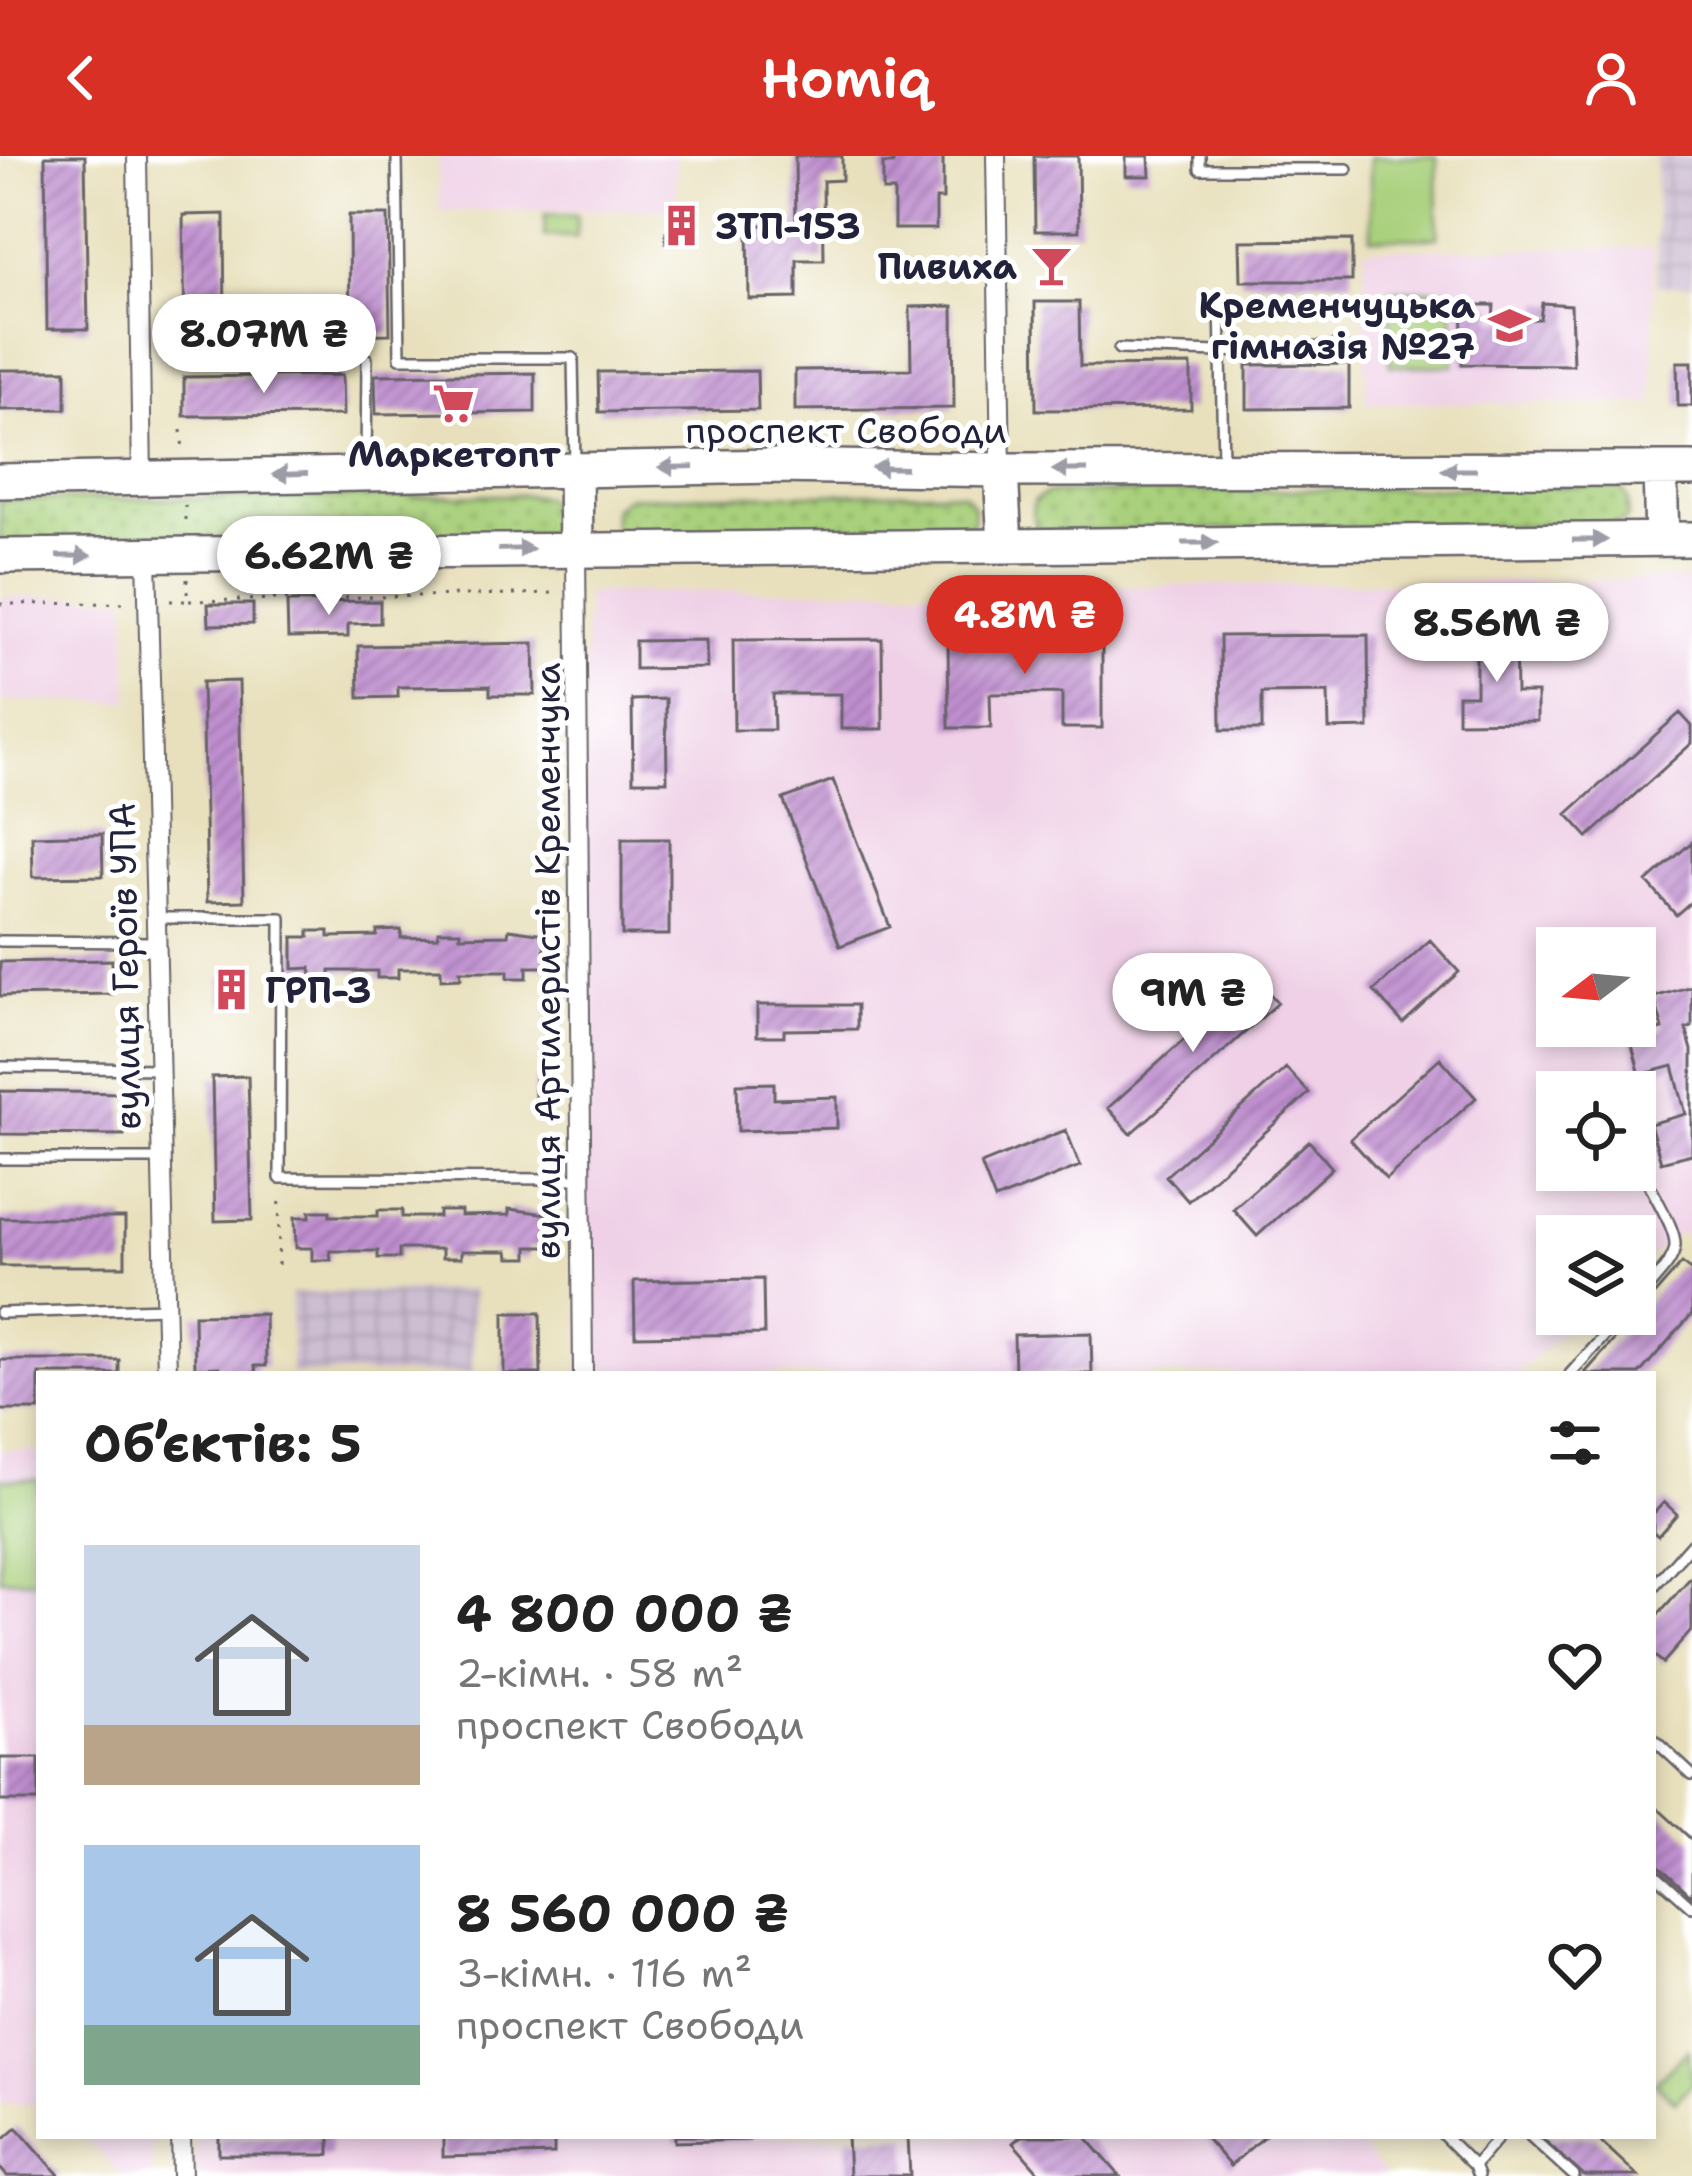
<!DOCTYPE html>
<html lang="uk">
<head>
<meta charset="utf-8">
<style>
	:root { --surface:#fff; --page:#f6f6f6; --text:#222; --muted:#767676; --accent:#d93025 }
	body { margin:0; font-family:"Shantell Sans",sans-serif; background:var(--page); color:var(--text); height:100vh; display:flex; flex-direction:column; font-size:45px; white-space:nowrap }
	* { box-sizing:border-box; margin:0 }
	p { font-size:39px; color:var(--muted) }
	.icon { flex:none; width:66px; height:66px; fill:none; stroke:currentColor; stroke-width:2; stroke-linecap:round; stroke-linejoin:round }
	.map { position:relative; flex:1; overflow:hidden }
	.details { position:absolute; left:36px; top:1215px; width:1620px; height:768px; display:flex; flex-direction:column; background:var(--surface); border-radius:0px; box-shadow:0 6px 18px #0003 }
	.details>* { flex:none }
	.needle { width:78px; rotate:254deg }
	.buttons { position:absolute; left:1536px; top:771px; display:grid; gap:24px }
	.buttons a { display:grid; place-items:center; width:120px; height:120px; border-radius:0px; background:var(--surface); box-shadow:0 6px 18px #0003; font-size:60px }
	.price { position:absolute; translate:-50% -102px; padding:0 27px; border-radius:42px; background:#fff; color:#222; font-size:39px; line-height:78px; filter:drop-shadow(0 3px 6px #0008) }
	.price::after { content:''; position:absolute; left:50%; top:72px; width:36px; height:27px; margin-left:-18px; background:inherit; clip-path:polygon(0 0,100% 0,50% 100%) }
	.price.active { background:var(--accent); color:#fff }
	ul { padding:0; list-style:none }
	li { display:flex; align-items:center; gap:36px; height:300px; padding:0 48px }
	li span { display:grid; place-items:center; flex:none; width:336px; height:240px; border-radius:0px; color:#555 }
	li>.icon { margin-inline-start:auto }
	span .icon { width:144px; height:144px; fill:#fffc; stroke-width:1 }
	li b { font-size:51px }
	h2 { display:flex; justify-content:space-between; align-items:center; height:144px; padding:0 48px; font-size:51px }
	header { display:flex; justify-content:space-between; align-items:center; height:156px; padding:0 48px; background:var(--accent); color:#fff; font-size:54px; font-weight:600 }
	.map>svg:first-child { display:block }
</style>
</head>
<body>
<header><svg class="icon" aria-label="back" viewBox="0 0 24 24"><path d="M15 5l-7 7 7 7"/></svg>Homiq<svg class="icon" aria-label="person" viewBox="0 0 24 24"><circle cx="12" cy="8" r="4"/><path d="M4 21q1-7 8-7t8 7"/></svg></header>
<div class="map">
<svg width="1692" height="2020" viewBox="0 0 1692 2020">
	<defs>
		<pattern id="industrial-grid" width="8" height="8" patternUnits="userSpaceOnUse" patternTransform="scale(3)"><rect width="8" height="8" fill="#cdbed2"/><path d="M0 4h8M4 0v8" fill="none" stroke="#b0a3b5"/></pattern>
		<pattern id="grass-dots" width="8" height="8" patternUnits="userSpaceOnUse" patternTransform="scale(3)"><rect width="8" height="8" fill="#a9d07b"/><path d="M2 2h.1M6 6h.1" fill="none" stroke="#91b26b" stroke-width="1.8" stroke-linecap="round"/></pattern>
		<pattern id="building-hatch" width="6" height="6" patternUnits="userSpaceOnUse" patternTransform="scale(3)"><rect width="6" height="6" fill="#c090d0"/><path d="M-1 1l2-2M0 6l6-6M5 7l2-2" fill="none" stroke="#9c75aa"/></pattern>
	</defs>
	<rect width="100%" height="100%" fill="#fff"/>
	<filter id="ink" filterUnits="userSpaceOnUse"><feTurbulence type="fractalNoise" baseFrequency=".00833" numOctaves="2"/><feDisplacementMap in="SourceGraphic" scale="24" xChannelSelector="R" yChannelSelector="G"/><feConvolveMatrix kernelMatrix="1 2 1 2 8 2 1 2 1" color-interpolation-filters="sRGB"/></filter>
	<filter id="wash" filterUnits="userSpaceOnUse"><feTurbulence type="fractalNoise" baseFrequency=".004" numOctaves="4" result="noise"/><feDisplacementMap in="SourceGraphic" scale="48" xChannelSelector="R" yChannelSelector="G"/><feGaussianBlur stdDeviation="2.7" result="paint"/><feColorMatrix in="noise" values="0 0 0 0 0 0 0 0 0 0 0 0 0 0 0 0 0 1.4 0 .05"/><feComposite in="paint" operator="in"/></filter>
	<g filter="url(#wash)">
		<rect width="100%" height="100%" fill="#e8e0bc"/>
		<!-- built -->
		<path fill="#efd0e6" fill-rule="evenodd" d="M438 0H676V53L439 55Z
			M1653 92V248L1366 247 1364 93Z
			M1692 423V1075L1676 1079 1635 1111V1080H1557V1158H1582L1516 1218H580L586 437ZM1557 792H1635V870H1557ZM1557 936H1635V1014H1557Z
			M0 441H126L129 546 0 545Z
			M0 1294 39 1295V1949L0 1947Z
			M84 1980H152V2020H120Z
			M195 1980H1352L1385 2020H196Z"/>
		<!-- industrial -->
		<path fill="url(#industrial-grid)" d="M1656 0H1692V129L1657 130Z
			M473 1134V1218H291V1137Z"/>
		<!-- grass -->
		<path fill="url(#grass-dots)" stroke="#66795b" stroke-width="3" d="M1606 330 1620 331 1628 344V361L1618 369 1043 375C1032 368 1030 356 1035 344L1048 337Z
			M947 336 964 338 974 350 973 365 967 374 622 379 614 371V352L627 341Z
			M523 339 543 341 549 345 554 369 549 379 0 385V344Z"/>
		<!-- park -->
		<path fill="#a9d07b" stroke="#66795b" stroke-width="3" d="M1370 0H1437L1438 82H1371Z
			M545 58 577 59 576 81 544 80Z
			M1390 134H1453L1454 210H1390Z
			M0 1323 39 1324V1424L0 1423Z
			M1689 1893 1692 1928 1675 1946 1655 1927Z"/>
		<g id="blocks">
			<!-- building -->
			<path fill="url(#building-hatch)" d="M45 0H85L88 173H47Z
				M795 0H842V24L823 25 824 104H797V142L749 143 748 69H796Z
				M893 0H943V43H936V73H894V35H883V8H893Z
				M1034 0H1078L1079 75H1035Z
				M1126 0H1149L1150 20H1126Z
				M224 58 225 174H185L183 59Z
				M349 59H388L390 178 350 179Z
				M675 65H689L690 86H666V76H675Z
				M1352 84V125H1241L1240 85Z
				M1035 146H1079L1080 210 1191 209V253L1036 254Z
				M1542 147 1571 149 1573 209 1462 208 1463 149H1494L1493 164 1540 163Z
				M953 150 954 252 795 254V214L911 213 910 151Z
				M1677 206H1692V250H1678Z
				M1349 208V252L1247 253V209Z
				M0 214H66V253L0 254Z
				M757 215 758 254 599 256 598 216Z
				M535 217V256L376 258 375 219Z
				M342 219 343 259 184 260V221Z
				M380 445V467L348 468V481L288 482 287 446Z
				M208 448H253V468L209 469Z
				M1476 478H1515L1516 537H1537V565L1458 566V539H1476Z
				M1368 479 1369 572 1329 573 1328 536 1262 537V574H1221L1220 480Z
				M1102 481V572H1062V537L990 538 991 572H949L948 482Z
				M882 483 883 573H841V538H773L774 574H734L733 484Z
				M706 484 707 512 635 513V485Z
				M534 487 535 539H490V530L398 531V541L359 542 358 490Z
				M239 525 244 745 207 746 202 526Z
				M666 543 667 625H633L632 544Z
				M1680 557 1692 570V587L1588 681 1567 658Z
				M833 624 890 771 840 790 783 643Z
				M102 678 103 720 33 721 32 680Z
				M622 683H669V779H622Z
				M1692 686V745L1676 759 1647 726Z
				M509 773 544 778 545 811H527V822H508V815H460L461 822 441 823V813H398V822H377V815H330V824H311V812L293 813V781H309V775H329V781L377 780V775L401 774V782L438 781V775H460V780L508 779Z
				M1430 784 1459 816 1403 867 1374 835Z
				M112 804 113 838 0 840V806Z
				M221 821H241L242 846 222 847Z
				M1254 821 1278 847 1131 978 1108 952Z
				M1692 830V871L1686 873 1692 894V998L1661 1006 1650 968 1686 958 1673 910 1640 919 1630 882 1663 873 1654 841Z
				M757 849H857V873L784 874V880H757Z
				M1440 902 1476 942 1386 1023 1350 983Z
				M1286 912 1309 937 1188 1045 1166 1020Z
				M248 920 252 1064 215 1065 212 921Z
				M553 923 554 949 535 950V924Z
				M774 927V943L837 941V972L738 975 737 928Z
				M0 935 125 937 124 979 0 978Z
				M1066 974 1080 1010 995 1044 981 1008Z
				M1309 985 1332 1012 1257 1080 1233 1053Z
				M509 1053 547 1058V1091H528V1102H509L508 1095H461V1102H442V1093H399V1102H378V1095H330L331 1104H312V1092H296L295 1061H310V1055H330V1060H378V1054H402V1061H439V1055H461V1060L509 1059Z
				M0 1062H125V1110H0Z
				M1682 1107 1692 1115V1158L1639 1218H1584Z
				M763 1123 764 1178 635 1180 634 1125Z
				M504 1157H540L541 1218H504Z
				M265 1158 266 1210H255L256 1218H219V1211L195 1212 194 1159Z
				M1091 1177 1092 1218H1015L1014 1179Z
				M0 1204H119V1218H39V1254H0Z
				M1664 1346 1677 1358 1658 1380 1653 1376V1358Z
				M1692 1420V1474L1663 1507 1653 1498V1464Z
				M0 1602H39V1645H0Z
				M1653 1648 1692 1684V1740L1653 1704Z
				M17 1971 60 2020H7L0 2012V1986Z
				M219 1980H330V1999H219Z
				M443 1980H554V1998L443 2001Z
				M675 1980H749V1984L675 1986Z
				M847 1980H908L910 2020H849Z
				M1021 1980H1085L1120 2020H1042L1013 1987Z
				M1204 1980H1264L1230 2010Z
				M1540 1980H1595L1638 2020H1584Z"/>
		</g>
	</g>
	<g filter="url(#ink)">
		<use href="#blocks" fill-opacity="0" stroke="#676468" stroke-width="3"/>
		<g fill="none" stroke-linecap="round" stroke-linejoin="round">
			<defs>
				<path id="service" d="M397 0 400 202H573L575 309
					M1200 0V13H1347
					M1220 143 1223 308
					M1119 193 1220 196 1343 190
					M366 310 367 203
					M157 762H281L280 1022 582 1023
					M0 785 156 786
					M0 911 160 913
					M0 1003H162
					M1635 1146C1685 1089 1686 1098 1650 1030
					M0 1157 165 1152
					M1570 1218 1624 1158
					M1653 1431 1692 1387
					M1653 1583 1692 1619
					M1653 1716 1692 1751
					M1444 1980 1474 2010 1478 2020
					M1530 1980 1574 2020
					M1474 2010 1500 1980"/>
				<path id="minor" d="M137 0 142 323
					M996 0 1001 314
					M576 392 583 1218
					M147 400 167 1218
					M181 1980 182 2020"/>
				<path id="trunk" d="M575 313 576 392
					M1001 314 1005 389
					M1660 314 1662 383
					M0 325 777 310 1001 314 1692 313
					M0 400 1692 383"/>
			</defs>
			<!-- service casing -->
			<use href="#service" stroke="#676468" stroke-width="14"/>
			<!-- minor casing -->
			<use href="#minor" stroke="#676468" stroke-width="22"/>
			<!-- trunk casing -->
			<use href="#trunk" stroke="#676468" stroke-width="38"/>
			<!-- path -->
			<path stroke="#676468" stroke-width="3" stroke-dasharray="3 9" stroke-linecap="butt" d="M181 274 183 294
				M185 349V370
				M170 445H187V423
				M189 445 557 437
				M0 448 129 447
				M278 1109 280 1039"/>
			<!-- service -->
			<use href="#service" stroke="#fff" stroke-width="9"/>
			<!-- minor -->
			<use href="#minor" stroke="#fff" stroke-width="18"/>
			<!-- trunk -->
			<use href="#trunk" stroke="#fff" stroke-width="33"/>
		</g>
		<!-- one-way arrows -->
		<defs><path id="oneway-solid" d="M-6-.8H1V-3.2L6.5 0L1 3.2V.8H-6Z" transform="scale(3)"/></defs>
		<g fill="#9c9ca7">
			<use href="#oneway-solid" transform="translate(676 311) rotate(179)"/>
			<use href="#oneway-solid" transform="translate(889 312) rotate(-179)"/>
			<use href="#oneway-solid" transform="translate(1070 314) rotate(180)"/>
			<use href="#oneway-solid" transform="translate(1459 314) rotate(-180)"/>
			<use href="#oneway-solid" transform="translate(290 318) rotate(178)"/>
			<use href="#oneway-solid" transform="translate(1590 384)"/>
			<use href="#oneway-solid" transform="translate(1200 387)"/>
			<use href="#oneway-solid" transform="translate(516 393) rotate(-1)"/>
			<use href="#oneway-solid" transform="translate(74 400)"/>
		</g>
	</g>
	<!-- icons -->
	<defs>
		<symbol id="building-bare" viewBox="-9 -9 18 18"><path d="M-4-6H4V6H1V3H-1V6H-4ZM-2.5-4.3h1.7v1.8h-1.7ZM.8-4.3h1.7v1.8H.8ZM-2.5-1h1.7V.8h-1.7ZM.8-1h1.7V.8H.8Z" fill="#d1495b" stroke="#fff" stroke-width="2.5" paint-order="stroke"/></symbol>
		<symbol id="bar-bare" viewBox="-9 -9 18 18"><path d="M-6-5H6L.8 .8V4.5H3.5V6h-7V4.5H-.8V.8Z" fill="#d1495b" stroke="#fff" stroke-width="2.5" paint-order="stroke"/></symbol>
		<symbol id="school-bare" viewBox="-9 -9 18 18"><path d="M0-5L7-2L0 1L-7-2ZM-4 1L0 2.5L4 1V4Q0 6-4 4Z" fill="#d1495b" stroke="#fff" stroke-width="2.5" paint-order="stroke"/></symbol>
		<symbol id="supermarket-bare" viewBox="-9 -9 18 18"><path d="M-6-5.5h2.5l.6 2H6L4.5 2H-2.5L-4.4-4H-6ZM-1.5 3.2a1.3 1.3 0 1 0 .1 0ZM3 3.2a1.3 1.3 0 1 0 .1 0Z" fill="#d1495b" stroke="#fff" stroke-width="2.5" paint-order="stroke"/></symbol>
	</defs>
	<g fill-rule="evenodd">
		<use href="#building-bare" x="652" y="40" width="59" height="59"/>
		<use href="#bar-bare" x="1022" y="80" width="59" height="59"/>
		<use href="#school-bare" x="1480" y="140" width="59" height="59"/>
		<use href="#supermarket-bare" x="424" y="218" width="59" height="59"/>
		<use href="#building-bare" x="202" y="804" width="59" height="59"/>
	</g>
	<g text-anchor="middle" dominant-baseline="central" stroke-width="10" stroke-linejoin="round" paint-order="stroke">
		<!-- poi labels -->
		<g font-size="36" font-weight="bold" fill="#22223b" stroke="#fff" text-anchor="start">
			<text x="716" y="70">ЗТП-153</text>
			<text x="1017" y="110" text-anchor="end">Пивиха</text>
			<text x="1475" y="149" text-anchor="end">Кременчуцька<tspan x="1475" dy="41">гімназія №27</tspan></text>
			<text x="454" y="298" text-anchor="middle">Маркетопт</text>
			<text x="265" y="834">ГРП-3</text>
		</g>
		<!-- street labels -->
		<g font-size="36" fill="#22223b" stroke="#fff">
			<text x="846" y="274">проспект Свободи</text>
			<text transform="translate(547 805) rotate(-90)">вулиця Артилеристів Кременчука</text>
			<text transform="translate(125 810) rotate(-91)">вулиця Героїв УПА</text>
		</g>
	</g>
</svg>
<div class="buttons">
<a><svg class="needle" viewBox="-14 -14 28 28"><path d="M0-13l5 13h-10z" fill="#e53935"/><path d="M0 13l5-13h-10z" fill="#767676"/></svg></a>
<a><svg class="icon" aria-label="locate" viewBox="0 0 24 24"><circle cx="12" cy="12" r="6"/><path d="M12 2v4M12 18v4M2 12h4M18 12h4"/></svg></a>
<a><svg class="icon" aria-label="layers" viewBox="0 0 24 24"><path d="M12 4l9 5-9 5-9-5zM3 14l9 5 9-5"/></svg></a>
</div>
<b class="price" style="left:264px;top:240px">8.07M ₴</b>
<b class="price" style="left:329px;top:462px">6.62M ₴</b>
<b class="price active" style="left:1025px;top:521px">4.8M ₴</b>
<b class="price" style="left:1497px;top:529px">8.56M ₴</b>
<b class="price" style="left:1193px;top:899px">9M ₴</b>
<section class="details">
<h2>Об’єктів: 5<svg class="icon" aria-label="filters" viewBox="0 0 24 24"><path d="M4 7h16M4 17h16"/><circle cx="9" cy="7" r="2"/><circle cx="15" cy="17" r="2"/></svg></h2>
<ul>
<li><span style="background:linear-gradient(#c9d6e8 75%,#b9a48a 0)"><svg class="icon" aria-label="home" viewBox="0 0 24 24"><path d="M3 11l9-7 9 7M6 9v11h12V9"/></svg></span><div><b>4 800 000 ₴</b><p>2-кімн. · 58 m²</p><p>проспект Свободи</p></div><svg class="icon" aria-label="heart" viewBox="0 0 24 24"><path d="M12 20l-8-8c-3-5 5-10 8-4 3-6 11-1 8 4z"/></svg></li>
<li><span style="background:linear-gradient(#a9c7e8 75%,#7fa58c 0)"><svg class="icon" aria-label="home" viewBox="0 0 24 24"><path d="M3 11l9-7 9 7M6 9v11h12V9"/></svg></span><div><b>8 560 000 ₴</b><p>3-кімн. · 116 m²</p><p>проспект Свободи</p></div><svg class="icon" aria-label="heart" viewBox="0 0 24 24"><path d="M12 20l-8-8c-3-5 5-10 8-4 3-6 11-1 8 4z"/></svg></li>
</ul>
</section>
</div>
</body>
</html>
